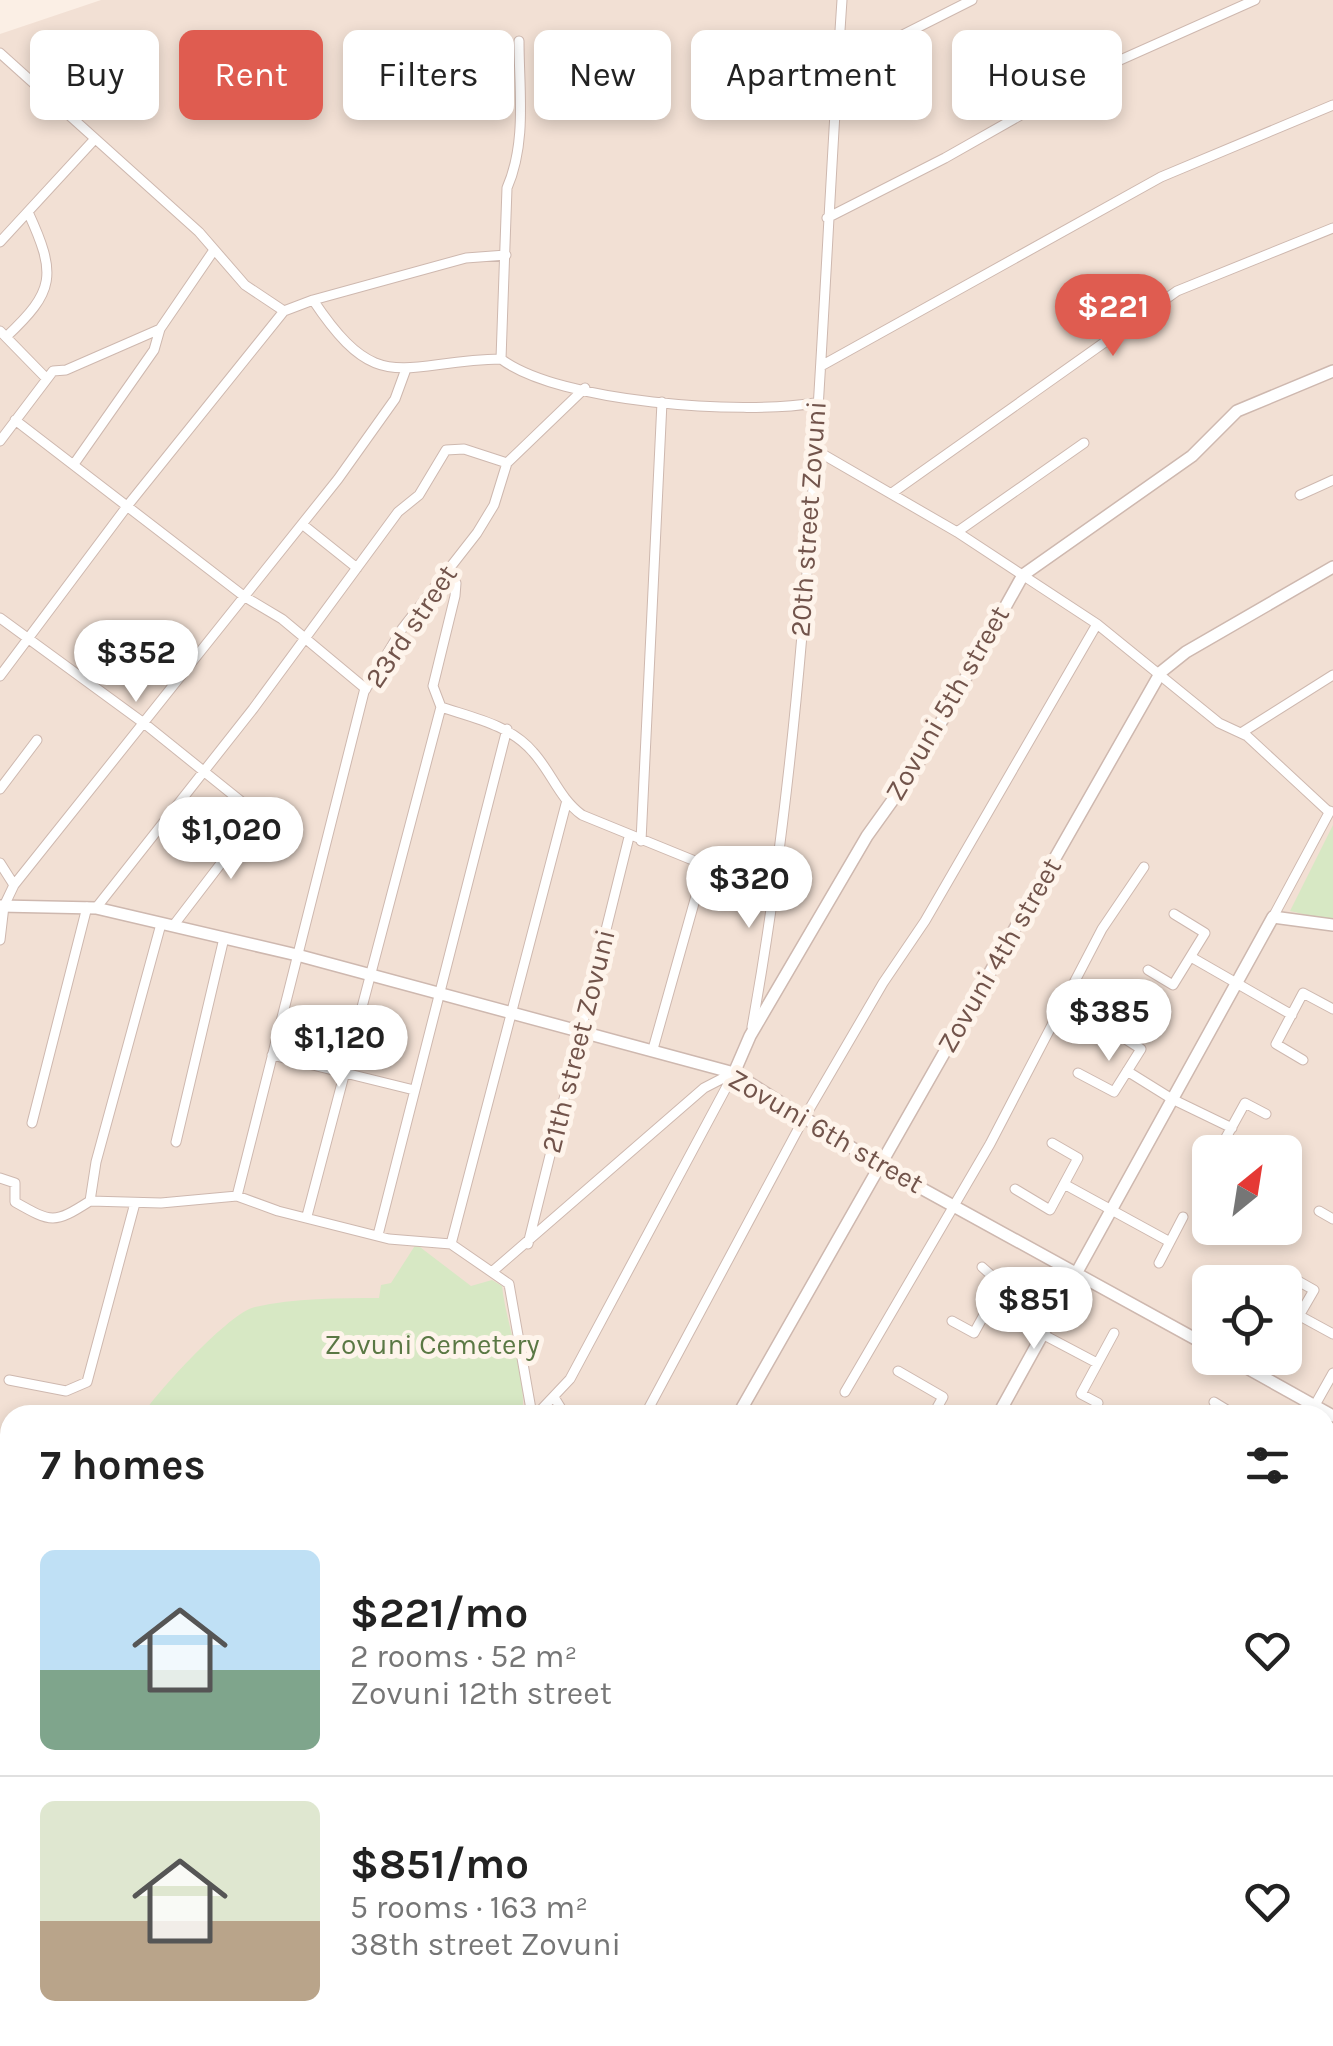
<!DOCTYPE html>
<html lang="en">
<head>
<meta charset="utf-8">
<style>
	:root { --surface:#fff; --page:#f2f2f2; --text:#222; --muted:#767676; --line:#e0e0e0; --accent:#df5c50 }
	body { margin:0; font-family:Karla,sans-serif; background:var(--page); color:var(--text); height:100vh; display:flex; flex-direction:column; font-size:38px; white-space:nowrap }
	* { box-sizing:border-box; margin:0 }
	p { font-size:32px; color:var(--muted) }
	.icon { flex:none; width:55px; height:55px; fill:none; stroke:currentColor; stroke-width:2; stroke-linecap:round; stroke-linejoin:round }
	.map { position:relative; flex:1; overflow:hidden }
	.sheet { position:absolute; left:0px; top:1405px; width:1335px; height:642px; display:flex; flex-direction:column; background:var(--surface); border-radius:30px 30px 0 0; box-shadow:0 5px 15px #0003 }
	.sheet>* { flex:none }
	.top-card { position:absolute; left:30px; top:30px; width:1275px; height:90px; display:flex; gap:20px }
	.needle { width:65px; rotate:30deg }
	.fabs { position:absolute; left:1192px; top:1135px; display:grid; gap:20px }
	.fabs a { display:grid; place-items:center; width:110px; height:110px; border-radius:15px; background:var(--surface); box-shadow:0 5px 15px #0003; font-size:50px }
	.price { position:absolute; translate:-50% -85px; padding:0 22px; border-radius:35px; background:#fff; color:#222; font-size:32px; line-height:65px; filter:drop-shadow(0 2px 5px #0008) }
	.price::after { content:''; position:absolute; left:50%; top:60px; width:30px; height:22px; margin-left:-15px; background:inherit; clip-path:polygon(0 0,100% 0,50% 100%) }
	.price.selected { background:var(--accent); color:#fff }
	ul { padding:0; list-style:none }
	li { display:flex; align-items:center; gap:30px; height:250px; padding:0 40px }
	li+li { border-top:2px solid var(--line) }
	li span { display:grid; place-items:center; flex:none; width:280px; height:200px; border-radius:15px; color:#555 }
	li>.icon { margin-inline-start:auto }
	span .icon { width:120px; height:120px; fill:#fffc; stroke-width:1 }
	li b { font-size:42px }
	h2 { display:flex; justify-content:space-between; align-items:center; height:120px; padding:0 40px; font-size:42px }
	.chip { padding:0 35px; border-radius:15px; background:var(--surface); box-shadow:0 5px 15px #0003; font-size:35px; line-height:90px }
	.chip.selected { background:var(--accent); color:#fff }
	.map>svg:first-child { display:block }
</style>
</head>
<body>
<div class="map">
<svg width="1333" height="2046" viewBox="0 0 1333 2046">
	<rect width="100%" height="100%" fill="#fbefe5"/>
	<!-- residential -->
	<path fill="#f2e0d4" fill-rule="evenodd" d="M101 0H1333V2046H893L886 2038H1325V1415H10V1911L0 1901V34ZM1210 1152H1285V1228H1210ZM1210 1282H1285V1358H1210Z
		M140 2038H270L277 2046H149Z
		M282 2038H400L408 2046H289Z"/>
	<!-- green -->
	<path fill="#d7e8c4" d="M1333 825V921L1290 911Z
		M416 1244 471 1286 492 1280 502 1286C506 1324 528 1379 522 1415L143 1414C158 1391 230 1312 255 1307 295 1298 338 1298 379 1298L381 1285 391 1283Z"/>
	<g fill="none" stroke-linecap="round" stroke-linejoin="round">
		<defs>
			<path id="minor" d="M0 53 199 232 245 285 284 311 128 505 0 676
				M837 68 972 0
				M827 218 945 158 1109 65 1255 0
				M0 242 93 141
				M313 300 466 258 506 255
				M284 311 313 300C379 399 400 361 501 359 560 403 742 415 815 403
				M0 331 45 377
				M6 337C55 291 57 275 28 212
				M501 359 507 188C527 142 519 90 519 41
				M821 366 1161 177 1333 105
				M15 420 245 597 282 619 366 689
				M0 441 53 371 66 370 160 329
				M812 448 957 532 1097 624 1219 723 1247 736 1329 812
				M74 464 154 350 160 329 214 250
				M892 493 1177 291 1333 228
				M1300 495 1333 480
				M302 524 357 568
				M957 532 1084 443
				M446 572 456 583 455 596 433 686 441 707C474 718 510 725 533 752 552 773 559 798 582 815L776 894
				M0 618 145 724 258 815 173 926
				M1241 733 1333 675
				M0 789 37 740
				M641 841 662 402
				M0 863 14 885
				M96 908 253 709 398 512 419 495 446 450 464 449 507 463
				M1273 917 1330 811
				M0 940 4 906 14 885 338 479 395 399 406 369
				M1191 957 1292 1015
				M1148 970 1173 985 1205 933 1174 914
				M752 1027C813 689 819 343 842 0
				M653 1049 705 864
				M272 1055 414 1090
				M1303 1060 1276 1044 1303 993 1333 1009
				M1127 1071 1172 1099 1232 1128
				M1078 1073 1114 1092 1141 1049 1113 1031
				M32 1123 87 907
				M176 1142 224 938
				M1218 1152 1245 1103 1266 1114
				M0 1178 15 1183V1202C52 1223 54 1224 90 1201L96 1162 161 924
				M1064 1184 1170 1242
				M1015 1189 1050 1210 1078 1158 1052 1143
				M237 1196 364 692 402 629 477 533 494 505 507 463 585 388
				M90 1201 161 1203 237 1196 278 1211 389 1239 451 1244 566 804
				M1319 1211 1333 1219
				M307 1216 441 707
				M378 1235 507 729
				M451 1244 509 1284 532 1415
				M528 1244 629 837
				M1159 1263 1183 1217
				M493 1271 704 1088 733 1073
				M989 1306 1097 1363
				M1300 1316 1333 1334
				M952 1321 974 1333 1001 1284 982 1267
				M1285 1340 1314 1290 1291 1277
				M898 1371 943 1397 933 1415
				M9 1380 66 1391 87 1382 135 1203
				M845 1392 990 1144 1102 929 1144 867
				M554 1397 565 1415
				M1214 1402 1235 1415
				M1098 1403 1081 1394 1114 1333
				M1315 1405 1333 1373
				M536 1415 570 1379 734 1073
				M645 1415 803 1120 883 983 925 921 1097 624
				M0 1523 10 1526
				M1325 1664 1333 1650
				M1325 1714 1333 1713
				M1325 1964 1333 1974
				M1325 2031 1333 2025
				M406 2038 415 2046
				M891 2038 898 2046
				M1026 2038 1032 2046
				M165 2046 174 2038
				M1305 2046 1316 2038"/>
			<path id="tertiary" d="M0 906 96 908 297 955 734 1073 879 1165 1210 1347
				M734 1073 750 1036 867 836 915 769 1023 575 1192 456 1237 411 1333 371
				M1229 1358 1333 1416
				M738 1415 1161 672 1186 652 1333 567
				M998 1415 1273 917 1333 925
				M1325 1706H1333
				M0 1908 10 1917
				M132 2038 141 2046"/>
		</defs>
		<!-- minor casing -->
		<use href="#minor" stroke="#ceb8af" stroke-width="11"/>
		<!-- tertiary casing -->
		<use href="#tertiary" stroke="#ceb8af" stroke-width="14"/>
		<!-- minor -->
		<use href="#minor" stroke="#fff" stroke-width="9"/>
		<!-- tertiary -->
		<use href="#tertiary" stroke="#fff" stroke-width="11"/>
	</g>
	<g text-anchor="middle" dominant-baseline="central" stroke-width="10" stroke-linejoin="round" paint-order="stroke">
		<!-- street labels -->
		<g font-size="28" fill="#72544b" stroke="#fef4eb">
			<text transform="translate(808 519) rotate(-86)">20th street Zovuni</text>
			<text transform="translate(411 626) rotate(-56)">23rd street</text>
			<text transform="translate(947 703) rotate(-60)">Zovuni 5th street</text>
			<text transform="translate(999 955) rotate(-60)">Zovuni 4th street</text>
			<text transform="translate(578 1041) rotate(-76)">21th street Zovuni</text>
			<text transform="translate(826 1131) rotate(30)">Zovuni 6th street</text>
		</g>
		<!-- park labels -->
		<g font-size="28" fill="#5a7844" stroke="#fef4eb">
			<text x="432" y="1344">Zovuni Cemetery</text>
		</g>
	</g>
</svg>
<div class="fabs">
<a><svg class="needle" viewBox="-14 -14 28 28"><path d="M0-13l5 13h-10z" fill="#e53935"/><path d="M0 13l5-13h-10z" fill="#767676"/></svg></a>
<a><svg class="icon" aria-label="locate" viewBox="0 0 24 24"><circle cx="12" cy="12" r="6"/><path d="M12 2v4M12 18v4M2 12h4M18 12h4"/></svg></a>
</div>
<b class="price selected" style="left:1113px;top:359px">$221</b>
<b class="price" style="left:136px;top:705px">$352</b>
<b class="price" style="left:231px;top:882px">$1,020</b>
<b class="price" style="left:749px;top:931px">$320</b>
<b class="price" style="left:1109px;top:1064px">$385</b>
<b class="price" style="left:339px;top:1090px">$1,120</b>
<b class="price" style="left:1034px;top:1352px">$851</b>
<div class="top-card">
<a class="chip">Buy</a>
<a class="chip selected">Rent</a>
<a class="chip">Filters</a>
<a class="chip">New</a>
<a class="chip">Apartment</a>
<a class="chip">House</a>
</div>
<section class="sheet">
<h2>7 homes<svg class="icon" aria-label="filters" viewBox="0 0 24 24"><path d="M4 7h16M4 17h16"/><circle cx="9" cy="7" r="2"/><circle cx="15" cy="17" r="2"/></svg></h2>
<ul>
<li><span style="background:linear-gradient(#bfe0f5 60%,#7fa58c 0)"><svg class="icon" aria-label="home" viewBox="0 0 24 24"><path d="M3 11l9-7 9 7M6 9v11h12V9"/></svg></span><div><b>$221/mo</b><p>2 rooms · 52 m²</p><p>Zovuni 12th street</p></div><svg class="icon" aria-label="heart" viewBox="0 0 24 24"><path d="M12 20l-8-8c-3-5 5-10 8-4 3-6 11-1 8 4z"/></svg></li>
<li><span style="background:linear-gradient(#dfe7d0 60%,#b9a48a 0)"><svg class="icon" aria-label="home" viewBox="0 0 24 24"><path d="M3 11l9-7 9 7M6 9v11h12V9"/></svg></span><div><b>$851/mo</b><p>5 rooms · 163 m²</p><p>38th street Zovuni</p></div><svg class="icon" aria-label="heart" viewBox="0 0 24 24"><path d="M12 20l-8-8c-3-5 5-10 8-4 3-6 11-1 8 4z"/></svg></li>
</ul>
</section>
</div>
</body>
</html>
